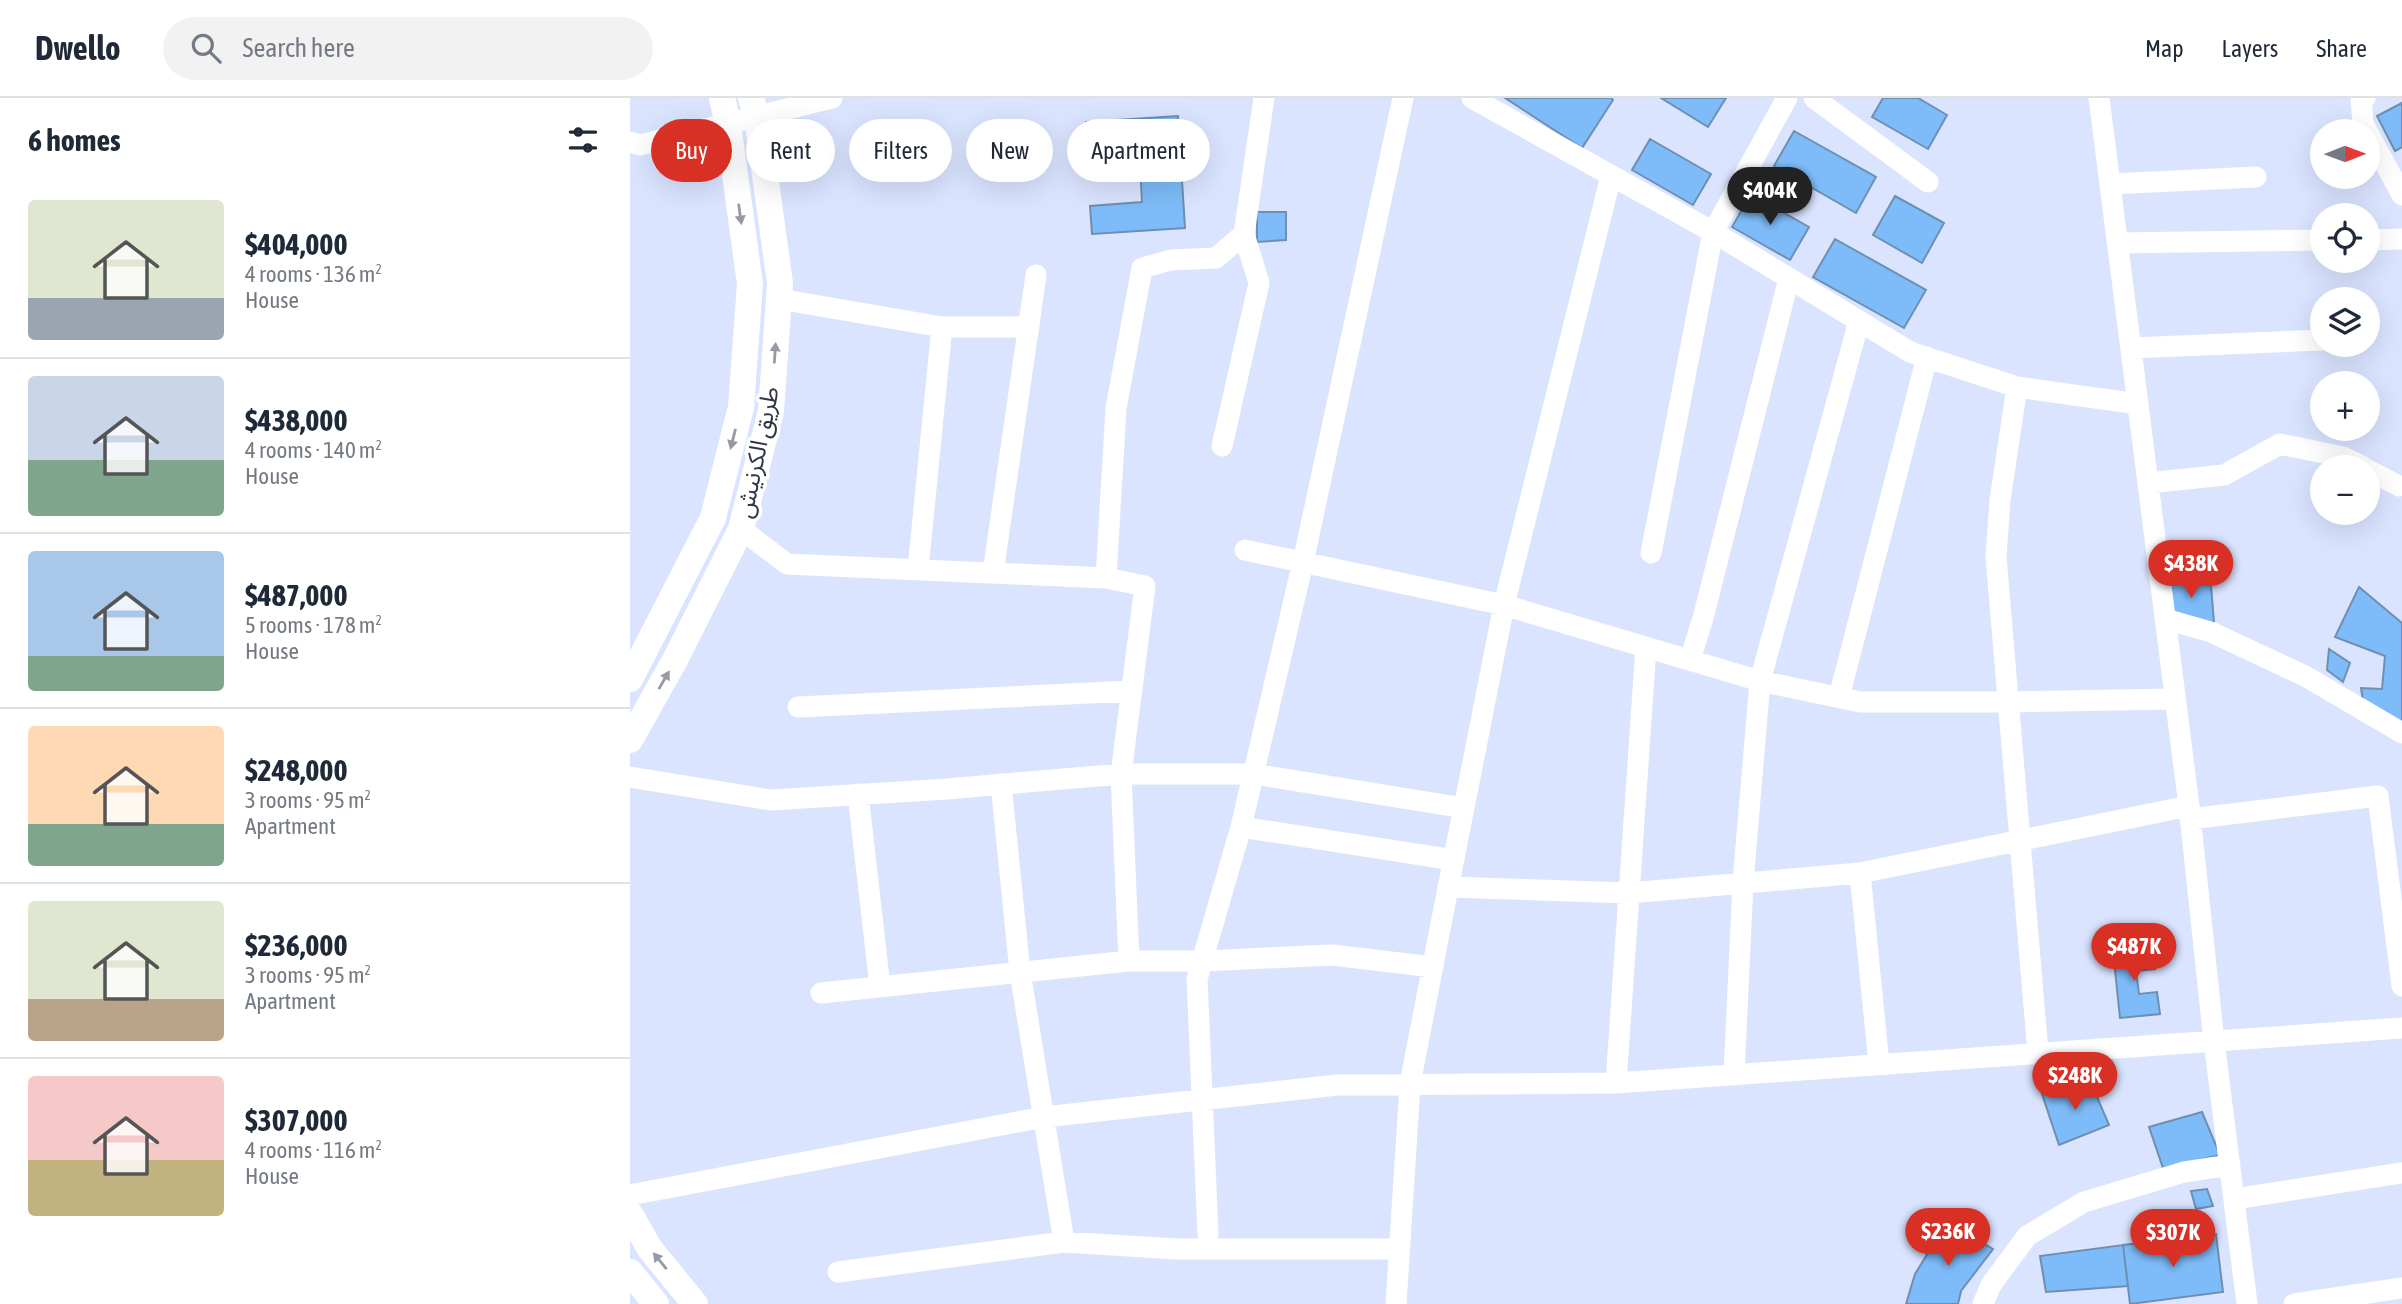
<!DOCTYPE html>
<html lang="en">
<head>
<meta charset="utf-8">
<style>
	:root { --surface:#fff; --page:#f2f2f3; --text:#1f2937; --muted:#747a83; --line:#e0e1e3; --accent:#d93025 }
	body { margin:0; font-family:"Asap Condensed","Noto Sans Arabic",sans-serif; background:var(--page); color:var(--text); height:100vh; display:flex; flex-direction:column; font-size:26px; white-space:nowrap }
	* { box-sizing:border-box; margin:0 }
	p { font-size:23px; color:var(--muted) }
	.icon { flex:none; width:38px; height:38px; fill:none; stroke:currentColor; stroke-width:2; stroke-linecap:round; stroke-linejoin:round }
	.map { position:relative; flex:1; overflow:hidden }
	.drawer { display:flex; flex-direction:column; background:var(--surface); width:630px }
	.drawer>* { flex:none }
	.banner { position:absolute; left:21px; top:21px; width:665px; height:63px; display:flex; gap:14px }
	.needle { width:46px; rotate:89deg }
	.fabs { position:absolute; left:1680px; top:21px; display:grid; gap:14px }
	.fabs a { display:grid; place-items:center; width:70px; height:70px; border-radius:50%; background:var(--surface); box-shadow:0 7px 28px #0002; font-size:35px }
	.price { position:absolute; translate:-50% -60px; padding:0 16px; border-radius:24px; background:var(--accent); color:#fff; font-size:23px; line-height:46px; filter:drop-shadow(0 2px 4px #0008) }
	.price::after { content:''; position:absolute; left:50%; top:42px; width:21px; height:16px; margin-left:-10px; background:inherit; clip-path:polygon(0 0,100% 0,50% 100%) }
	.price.current { background:#222; color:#fff }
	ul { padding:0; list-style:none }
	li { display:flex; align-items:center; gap:21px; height:175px; padding:0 28px }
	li+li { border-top:2px solid var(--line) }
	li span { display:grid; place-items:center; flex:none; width:196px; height:140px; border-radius:7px; color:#555 }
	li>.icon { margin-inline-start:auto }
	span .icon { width:84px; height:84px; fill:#fffc; stroke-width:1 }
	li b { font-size:30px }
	h2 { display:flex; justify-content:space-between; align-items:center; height:84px; padding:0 28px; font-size:30px }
	.tag { padding:0 24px; border-radius:32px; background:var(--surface); box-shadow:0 7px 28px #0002; font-size:24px; line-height:63px }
	.tag.current { background:var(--accent); color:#fff }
	header { display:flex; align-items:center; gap:42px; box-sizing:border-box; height:98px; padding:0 35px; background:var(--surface); border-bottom:2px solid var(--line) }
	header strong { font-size:33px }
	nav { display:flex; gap:38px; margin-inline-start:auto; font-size:24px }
	.search { width:490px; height:63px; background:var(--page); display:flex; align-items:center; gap:18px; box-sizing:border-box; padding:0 24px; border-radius:38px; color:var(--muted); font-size:26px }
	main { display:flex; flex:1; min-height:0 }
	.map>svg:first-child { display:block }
</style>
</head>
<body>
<header>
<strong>Dwello</strong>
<div class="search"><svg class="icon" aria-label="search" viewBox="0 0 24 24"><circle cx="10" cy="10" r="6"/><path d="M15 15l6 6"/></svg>Search here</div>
<nav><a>Map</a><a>Layers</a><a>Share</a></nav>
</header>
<main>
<section class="drawer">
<h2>6 homes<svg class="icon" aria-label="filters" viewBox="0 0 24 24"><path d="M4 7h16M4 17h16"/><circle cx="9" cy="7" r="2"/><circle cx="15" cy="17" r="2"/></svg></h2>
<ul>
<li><span style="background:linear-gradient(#dfe7d0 70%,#9aa5b1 0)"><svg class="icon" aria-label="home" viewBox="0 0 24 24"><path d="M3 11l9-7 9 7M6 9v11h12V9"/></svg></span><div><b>$404,000</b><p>4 rooms · 136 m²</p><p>House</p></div></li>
<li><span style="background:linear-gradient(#c9d6e8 60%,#7fa58c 0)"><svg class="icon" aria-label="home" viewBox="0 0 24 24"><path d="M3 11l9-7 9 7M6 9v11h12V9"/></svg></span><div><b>$438,000</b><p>4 rooms · 140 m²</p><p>House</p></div></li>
<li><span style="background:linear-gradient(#a9c7e8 75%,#7fa58c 0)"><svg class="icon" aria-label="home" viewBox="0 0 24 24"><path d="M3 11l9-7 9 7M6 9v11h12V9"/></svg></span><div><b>$487,000</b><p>5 rooms · 178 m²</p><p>House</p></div></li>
<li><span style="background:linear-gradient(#ffd9b3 70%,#7fa58c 0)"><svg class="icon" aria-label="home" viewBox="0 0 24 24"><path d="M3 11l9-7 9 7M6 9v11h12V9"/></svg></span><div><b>$248,000</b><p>3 rooms · 95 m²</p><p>Apartment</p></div></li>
<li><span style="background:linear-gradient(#dfe7d0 70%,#b9a48a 0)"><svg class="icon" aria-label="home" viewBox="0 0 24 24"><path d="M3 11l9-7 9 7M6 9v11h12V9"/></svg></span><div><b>$236,000</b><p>3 rooms · 95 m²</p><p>Apartment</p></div></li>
<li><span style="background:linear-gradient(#f6c9c9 60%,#c2b280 0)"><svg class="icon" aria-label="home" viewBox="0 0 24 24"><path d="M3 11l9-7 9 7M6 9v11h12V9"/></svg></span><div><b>$307,000</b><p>4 rooms · 116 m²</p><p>House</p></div></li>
</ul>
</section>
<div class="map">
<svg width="1772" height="1206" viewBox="0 0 1772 1206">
	<rect width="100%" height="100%" fill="#dae4ff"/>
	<!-- building -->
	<path fill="#7ebcf9" stroke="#6e8fb1" stroke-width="2" d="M875 0H981L983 2 952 50Z
		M1031 0H1096L1078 29Z
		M1253 0H1288L1317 17 1298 51 1242 19Z
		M1772 5V49L1765 53 1747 18Z
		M548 18 555 130 462 136 460 108 512 104 509 49 458 52 456 24Z
		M1164 33 1246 79 1226 115 1144 68Z
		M1020 41 1081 76 1063 107 1002 72Z
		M1121 96 1179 129 1160 162 1102 129Z
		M1265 98 1314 125 1292 165 1243 137Z
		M627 114H656V142L627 144Z
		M1205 141 1296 192 1274 230 1183 179Z
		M1580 476 1584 524 1539 523 1537 483Z
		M1729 489 1772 525V626L1733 603 1731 590 1752 591 1755 558 1705 539Z
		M1699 551 1720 565 1713 584 1697 572Z
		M1522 849 1525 871 1506 873 1509 896 1527 894 1530 916 1490 920 1483 853Z
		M1461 985 1479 1027 1429 1047 1412 996Z
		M1572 1014 1590 1057 1533 1070 1519 1029Z
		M1577 1091 1583 1108 1566 1111 1561 1093Z
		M1317 1124 1363 1151 1331 1193 1328 1206H1276L1285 1176Z
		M1586 1136 1593 1194 1500 1206 1493 1147Z
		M1493 1147 1498 1188 1416 1194 1410 1158Z"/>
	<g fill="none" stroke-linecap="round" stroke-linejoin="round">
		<!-- minor -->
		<path stroke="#fff" stroke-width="21" d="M842 0 1083 134 1280 254 1387 289 1508 306
			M1184 0 1298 84
			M1469 0 1559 708 1584 943 1617 1206
			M1735 0 1731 2 1733 25 1737 33
			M1738 35 1772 97
			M0 44 10 47 202 0
			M1480 86 1626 79
			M1738 142 1772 141
			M1487 145 1692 142
			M149 201 312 229H399
			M1501 250 1692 242
			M1387 289 1370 402 1366 459 1408 955
			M592 348 629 185 614 136 634 0
			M1738 372 1769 388
			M1518 385 1594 377 1650 346 1713 359 1733 369
			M111 431 157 466 476 480 515 488 491 676 499 863
			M615 452 874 507 1130 583 1230 604H1378L1545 601
			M1021 455 1083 134 1157 0
			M288 471 312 229
			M363 475 406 177
			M476 480 486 310 512 170 541 162 586 160 614 136
			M1535 521 1581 534 1675 578 1772 635
			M1060 562 1073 520 1159 180
			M1209 599 1297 259
			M168 609 502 593
			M0 679 141 702 317 691 491 676H624L834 710
			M371 686 390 874 434 1144
			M228 696 250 889
			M1560 721 1748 698 1772 888
			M611 729 824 762
			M1230 775 1249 966
			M818 789 999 795 1230 775 1559 708
			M191 895 499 863H573L702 857 803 869
			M1104 977 1113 784 1130 583 1229 223
			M986 985 1016 549
			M0 1097 414 1019 707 987 986 985 1772 930
			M1604 1101 1772 1075
			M578 1136 567 881 611 729 673 464 773 0
			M208 1174 434 1144 546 1151H769
			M766 1206 780 986 809 836 874 507 981 78
			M1353 1206 1361 1187 1397 1138 1454 1104 1554 1074 1600 1067
			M1664 1206 1772 1190"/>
		<!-- major -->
		<path stroke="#fff" stroke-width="26" d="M0 581 83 420 111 309 120 186 98 26 92 0
			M0 642 45 562 111 431 141 313 150 185 127 19 121 0
			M0 1116 20 1151 65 1206
			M0 1174 26 1206"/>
	</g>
	<!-- one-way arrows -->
	<defs><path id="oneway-solid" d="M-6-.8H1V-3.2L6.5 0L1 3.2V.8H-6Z" transform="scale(1.75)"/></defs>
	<g fill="#979aa2">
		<use href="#oneway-solid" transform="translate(110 116) rotate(82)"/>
		<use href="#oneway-solid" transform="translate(145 255) rotate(-86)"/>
		<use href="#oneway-solid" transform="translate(103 341) rotate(104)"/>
		<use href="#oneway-solid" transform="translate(34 582) rotate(-60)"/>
		<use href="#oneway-solid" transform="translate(30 1163) rotate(-129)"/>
	</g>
	<g text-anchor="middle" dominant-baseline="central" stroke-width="7" stroke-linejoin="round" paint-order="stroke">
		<!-- street labels -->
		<g font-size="24" fill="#2f3546" stroke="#fff">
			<text transform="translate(127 354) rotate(-78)">طريق الكرنيش</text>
		</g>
	</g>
</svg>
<div class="fabs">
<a><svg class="needle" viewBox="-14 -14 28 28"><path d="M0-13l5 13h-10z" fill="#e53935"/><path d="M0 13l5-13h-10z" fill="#747a83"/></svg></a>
<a><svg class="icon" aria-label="locate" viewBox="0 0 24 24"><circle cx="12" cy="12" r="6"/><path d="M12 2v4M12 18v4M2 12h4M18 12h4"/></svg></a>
<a><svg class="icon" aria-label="layers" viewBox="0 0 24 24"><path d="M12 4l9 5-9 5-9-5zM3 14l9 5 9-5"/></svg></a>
<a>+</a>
<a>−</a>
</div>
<b class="price current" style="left:1140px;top:129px">$404K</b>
<b class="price" style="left:1561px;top:502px">$438K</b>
<b class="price" style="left:1504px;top:885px">$487K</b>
<b class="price" style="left:1445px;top:1014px">$248K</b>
<b class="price" style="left:1318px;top:1170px">$236K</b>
<b class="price" style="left:1543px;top:1171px">$307K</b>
<div class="banner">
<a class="tag current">Buy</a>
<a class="tag">Rent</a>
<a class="tag">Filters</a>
<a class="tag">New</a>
<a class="tag">Apartment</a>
</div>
</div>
</main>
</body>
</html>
